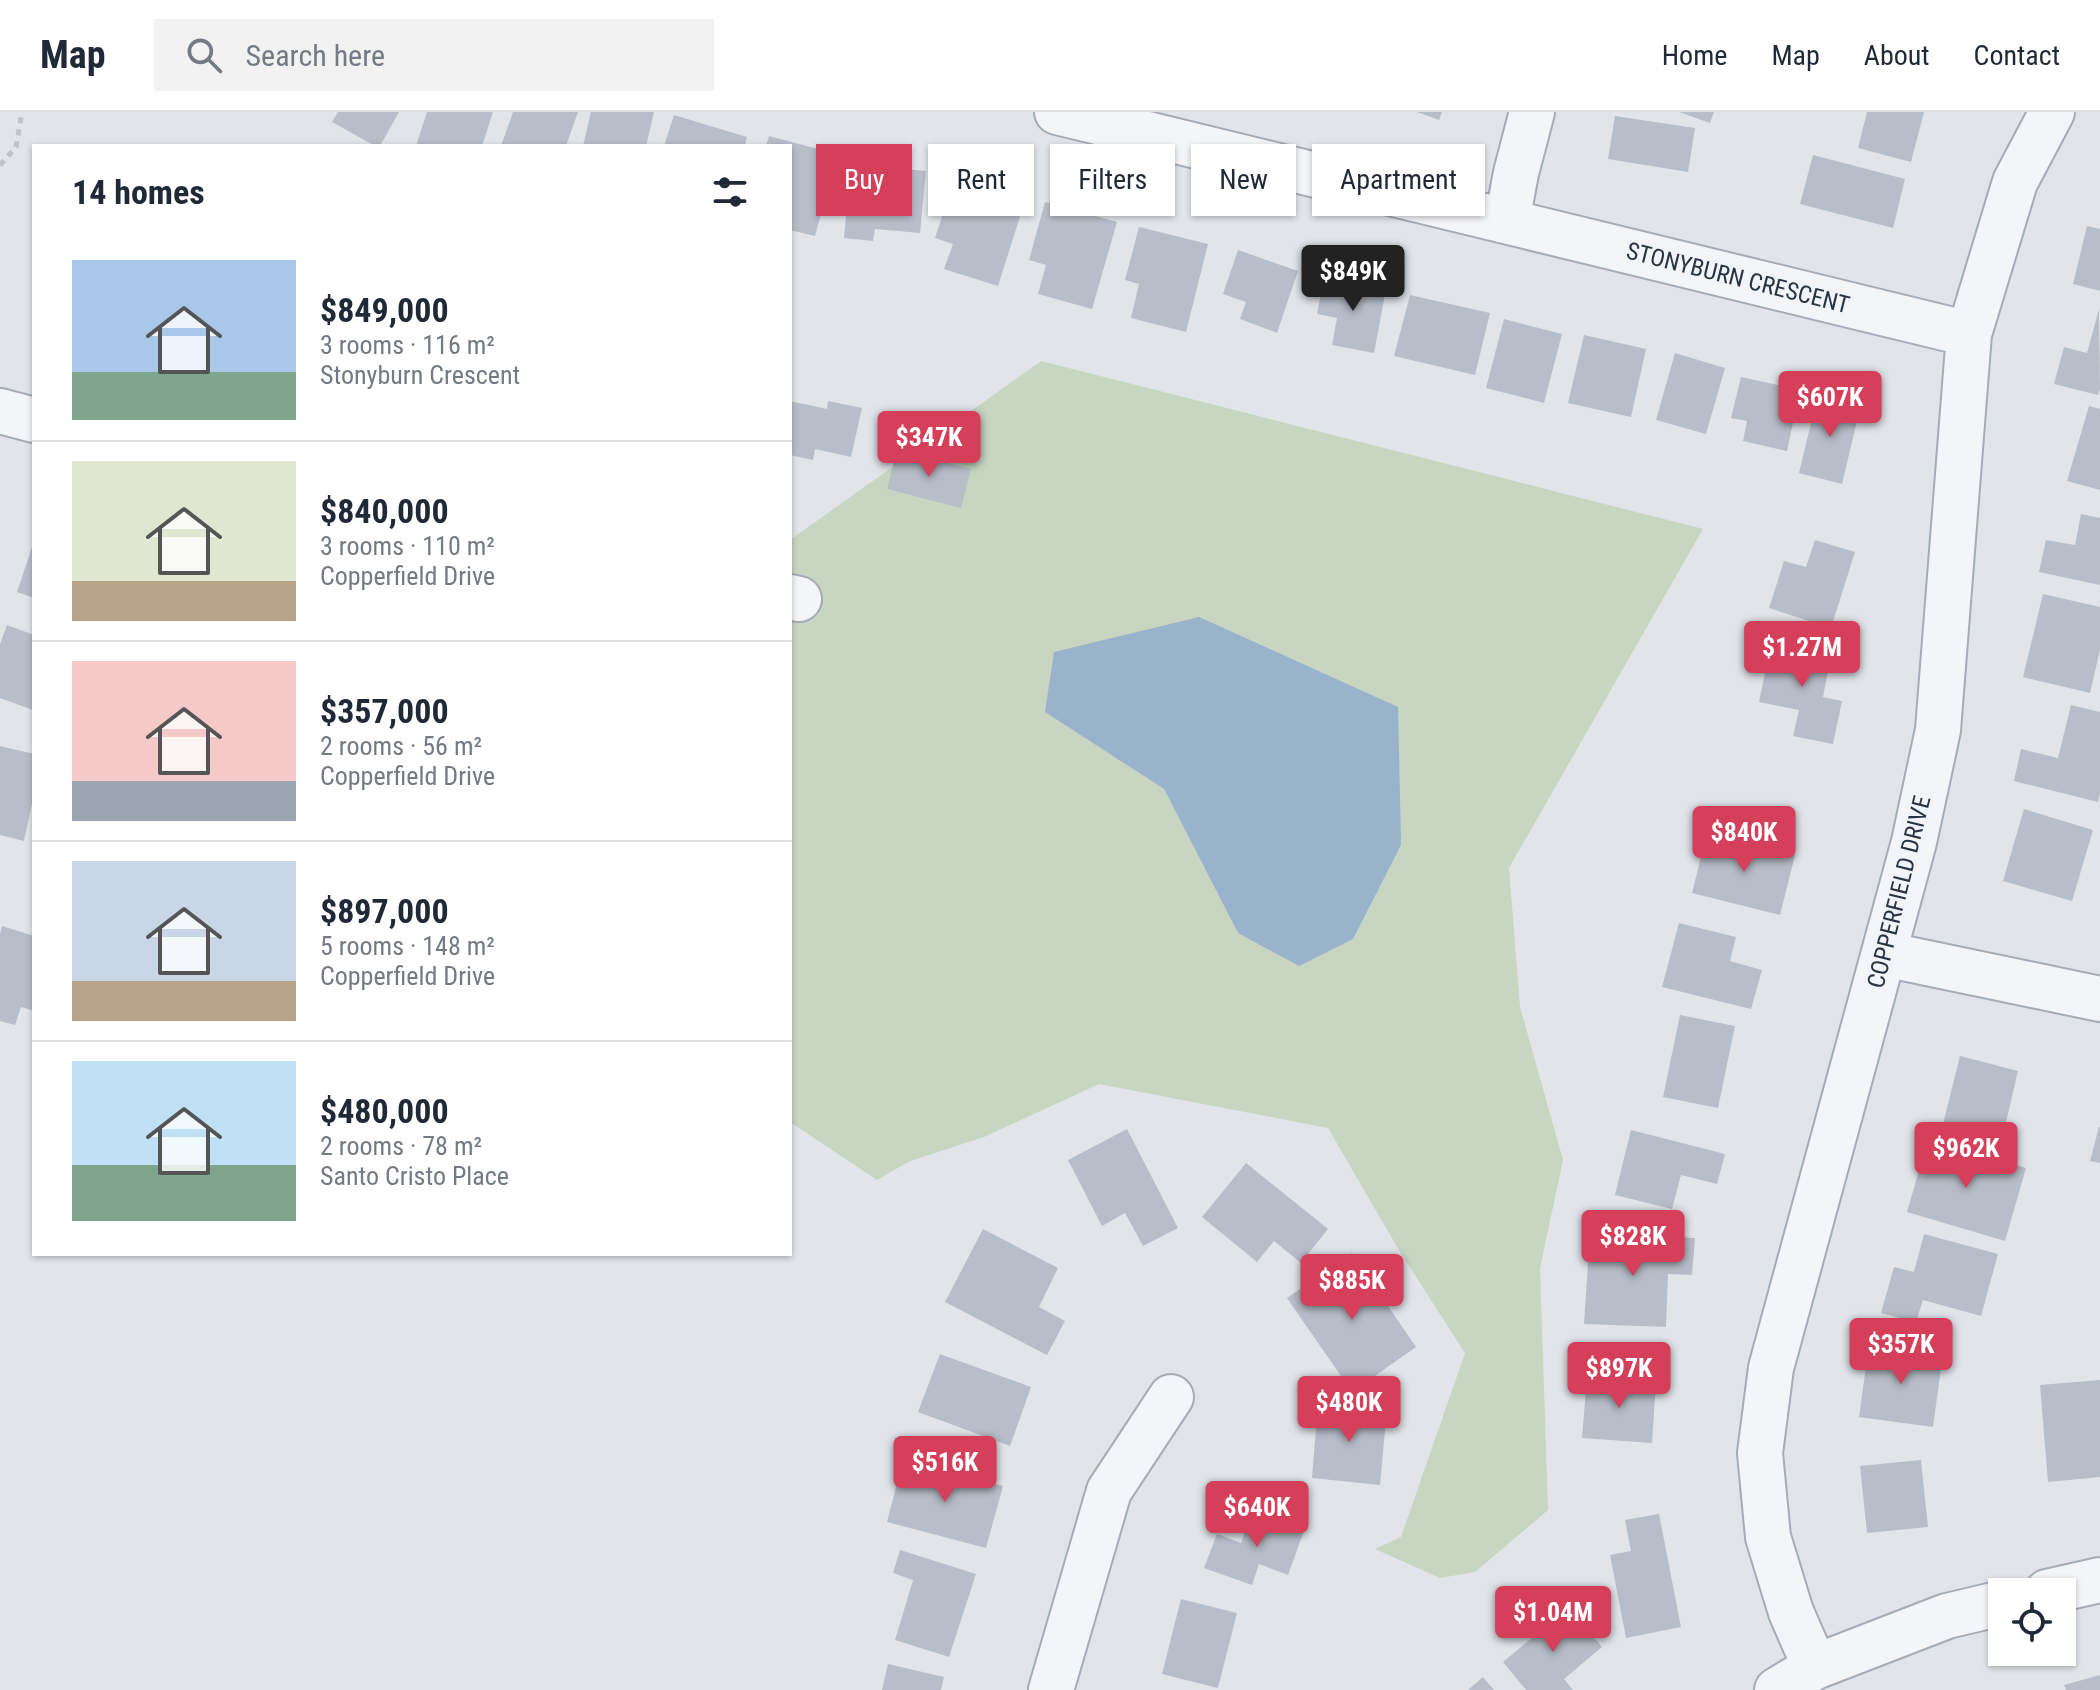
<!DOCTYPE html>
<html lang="en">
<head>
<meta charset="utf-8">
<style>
	:root { --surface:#fff; --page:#f2f2f3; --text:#1f2937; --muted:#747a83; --line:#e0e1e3; --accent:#d63f59 }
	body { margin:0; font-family:"Roboto Condensed",sans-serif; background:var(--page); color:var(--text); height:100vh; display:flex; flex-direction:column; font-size:30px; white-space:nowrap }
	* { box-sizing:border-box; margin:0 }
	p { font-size:26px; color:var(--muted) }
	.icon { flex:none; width:44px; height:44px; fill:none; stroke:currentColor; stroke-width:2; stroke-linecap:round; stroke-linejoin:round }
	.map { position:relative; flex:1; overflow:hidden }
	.side { position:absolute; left:32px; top:32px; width:760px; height:1112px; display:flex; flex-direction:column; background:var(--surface); border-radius:0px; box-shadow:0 2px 6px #0004 }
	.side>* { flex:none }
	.hud { position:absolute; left:816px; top:32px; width:760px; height:72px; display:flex; gap:16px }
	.buttons { position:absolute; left:1988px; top:1466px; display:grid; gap:16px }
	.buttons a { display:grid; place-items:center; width:88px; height:88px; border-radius:0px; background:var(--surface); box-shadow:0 2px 6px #0004; font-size:40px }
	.price { position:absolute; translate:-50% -68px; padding:0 18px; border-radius:8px; background:var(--accent); color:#fff; font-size:26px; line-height:52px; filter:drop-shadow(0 2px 4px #0008) }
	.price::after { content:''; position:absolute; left:50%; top:48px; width:24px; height:18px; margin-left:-12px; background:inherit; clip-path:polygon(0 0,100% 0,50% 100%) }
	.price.current { background:#222; color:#fff }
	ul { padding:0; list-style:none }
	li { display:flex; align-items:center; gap:24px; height:200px; padding:0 40px }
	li+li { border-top:2px solid var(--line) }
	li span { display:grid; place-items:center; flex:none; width:224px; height:160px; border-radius:0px; color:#555 }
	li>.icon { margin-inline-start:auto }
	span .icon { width:96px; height:96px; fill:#fffc; stroke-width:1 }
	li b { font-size:34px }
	h2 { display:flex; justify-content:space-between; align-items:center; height:96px; padding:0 40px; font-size:34px }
	.chip { padding:0 28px; border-radius:0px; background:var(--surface); box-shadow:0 2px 6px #0004; font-size:28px; line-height:72px }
	.chip.current { background:var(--accent); color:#fff }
	header { display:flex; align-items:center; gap:48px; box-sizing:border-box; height:112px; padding:0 40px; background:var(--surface); border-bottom:2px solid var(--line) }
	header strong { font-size:38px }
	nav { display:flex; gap:44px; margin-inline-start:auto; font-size:28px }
	.search { width:560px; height:72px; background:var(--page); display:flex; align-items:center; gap:20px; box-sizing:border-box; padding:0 28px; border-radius:0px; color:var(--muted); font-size:30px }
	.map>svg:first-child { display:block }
</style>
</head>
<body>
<header>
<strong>Map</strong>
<div class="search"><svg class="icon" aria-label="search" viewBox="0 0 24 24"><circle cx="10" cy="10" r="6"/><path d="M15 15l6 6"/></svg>Search here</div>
<nav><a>Home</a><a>Map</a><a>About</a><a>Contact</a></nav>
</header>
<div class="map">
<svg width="2100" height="1578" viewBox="0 0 2100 1578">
	<rect width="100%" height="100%" fill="#e1e5ea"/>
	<!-- green -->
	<path fill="#c7d5c1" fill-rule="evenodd" d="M1041 249 1703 417 1509 756 1520 895 1563 1048 1540 1156 1548 1398 1475 1460 1440 1466 1375 1437 1401 1425 1465 1241 1400 1140 1328 1016 1099 972 984 1025 910 1049 877 1068 790 1010V428ZM1046 600 1401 733 1238 821 1164 677Z"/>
	<!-- water -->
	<path fill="#9ab3cc" d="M1199 505 1398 595 1401 733 1353 827 1299 854 1238 821 1164 677 1045 600 1054 540Z"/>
	<!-- building -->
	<path fill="#b8bec8" d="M338 0H399L380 34H375L332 10Z
		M427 0H493L482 34H416Z
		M513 0H578L566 34H501Z
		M591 0H654L646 34H583Z
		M1417 0H1442L1439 8Z
		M1679 0H1714L1710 11Z
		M1867 0H1924L1911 50 1858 36Z
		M674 3 747 25 745 34H664Z
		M1615 4 1695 16 1688 60 1608 47Z
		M769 24 837 42 815 124 790 118V34H766Z
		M1813 43 1905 67 1893 116 1800 92Z
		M851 52 926 59 920 121 875 117 873 129 844 126Z
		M954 67 1025 89 998 174 944 157 953 132 935 126Z
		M1045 90 1117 110 1092 197 1038 182 1046 153 1029 148Z
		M2087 114 2100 117V179L2073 172Z
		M1139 115 1208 132 1186 220 1131 206 1139 172 1125 168Z
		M1238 138 1298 159 1277 221 1240 207 1246 190 1223 182Z
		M1324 165 1386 177 1374 241 1332 233 1337 206 1317 202Z
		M1410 183 1490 201 1475 263 1394 244Z
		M2099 197 2100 277 2098 283 2054 272 2064 235 2087 241Z
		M1504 207 1562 222 1544 291 1486 276Z
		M1584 223 1646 237 1631 305 1568 291Z
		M1675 241 1725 256 1706 322 1656 308Z
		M1741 265 1800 278 1787 339 1743 329 1747 309 1731 306Z
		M1818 282 1861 292 1842 372 1799 361Z
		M790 289 827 297 828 289 862 296 851 345 815 337 813 348 790 343Z
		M2089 294 2100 297V378L2067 369Z
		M897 338 971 357 961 396 887 377Z
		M2081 402 2100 406V473L2039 460 2046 428 2075 433Z
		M1815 428 1855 440 1831 516 1769 496 1784 449 1806 455Z
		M33 432H34V486L17 480Z
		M2043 482 2100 495V538L2090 581 2023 565Z
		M7 513 34 523 33 598 0 586V532Z
		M1772 527 1832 539 1823 585 1842 589 1833 632 1793 624 1799 598 1759 590Z
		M2071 593 2100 600V681L2098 690 2014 669 2021 637 2058 646Z
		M0 634 34 642V682L24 729 0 723Z
		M2024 697 2093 718 2072 789 2003 769Z
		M1707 721 1795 743 1780 803 1692 781Z
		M1679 811 1736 825 1730 849 1762 858 1751 897 1662 875Z
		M2 814 34 824V899L21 895 15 913 0 909V822Z
		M1680 903 1735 914 1718 996 1663 985Z
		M1960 944 2018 959 2002 1027 1943 1012Z
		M2099 1015H2100V1051L2090 1049Z
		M1127 1017 1178 1116 1143 1134 1125 1101 1102 1114 1068 1048Z
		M1631 1018 1725 1042 1717 1072 1681 1063 1672 1097 1615 1083Z
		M1928 1027 2026 1056 2005 1129 1907 1100Z
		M1246 1051 1328 1117 1301 1151 1274 1129 1257 1150 1202 1105Z
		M983 1117 1058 1156 1039 1195 1065 1209 1047 1243 945 1190Z
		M1590 1121 1695 1126 1692 1163 1668 1162 1666 1215 1584 1212Z
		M1924 1122 1998 1142 1981 1204 1923 1188 1916 1210 1881 1201 1894 1155 1914 1160Z
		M1352 1141 1416 1235 1352 1280 1287 1186Z
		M1869 1233 1943 1242 1933 1315 1859 1305Z
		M940 1242 1031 1275 1010 1334 918 1300Z
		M1587 1264 1656 1269 1652 1331 1582 1326Z
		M2100 1268V1365L2048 1370 2040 1273Z
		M1318 1291 1387 1297 1380 1373 1312 1366Z
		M903 1348 1003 1374 986 1436 887 1410Z
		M1921 1348 1928 1415 1867 1421 1860 1354Z
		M1253 1397 1305 1416 1288 1463 1259 1452 1252 1473 1204 1456 1217 1422 1241 1431Z
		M1659 1402 1681 1515 1626 1526 1610 1443 1631 1439 1625 1408Z
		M900 1438 976 1462 949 1545 895 1528 913 1468 893 1461Z
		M1181 1487 1237 1501 1218 1576 1162 1562Z
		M1569 1495 1602 1535 1564 1567 1573 1578H1526L1503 1550Z
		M888 1552 944 1565 941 1578H882Z
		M2100 1563V1578H2066L2064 1573Z
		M1483 1565 1494 1578H1468Z"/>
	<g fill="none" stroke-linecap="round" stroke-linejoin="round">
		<defs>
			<path id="minor" d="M1057 0 1969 222
				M1507 109 1516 61 1532 0
				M0 299 34 308
				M790 485 799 487
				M1884 842 2100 887
				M2047 1480 2100 1468
				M1815 1555 1791 1500 1768 1425 1760 1341 1771 1256 1914 730 1938 618 1969 222 2015 70 2052 0
				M1051 1578 1109 1379 1171 1285
				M1777 1578 1815 1555 1947 1504 2002 1491"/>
		</defs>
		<!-- minor casing -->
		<use href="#minor" stroke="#a6acb5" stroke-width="48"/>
		<!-- path -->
		<path stroke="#bfc3c9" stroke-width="5" stroke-dasharray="6 6" stroke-linecap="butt" d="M0 53 16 35 22 0"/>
		<!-- minor -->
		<use href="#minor" stroke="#f4f5f8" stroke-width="44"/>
	</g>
	<g text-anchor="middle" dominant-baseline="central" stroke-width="8" stroke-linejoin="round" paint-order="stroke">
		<!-- street labels -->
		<g font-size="24" fill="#283343" stroke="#f1f4f8">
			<text transform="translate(1738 166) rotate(14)">STONYBURN CRESCENT</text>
			<text transform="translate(1899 780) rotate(-76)">COPPERFIELD DRIVE</text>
		</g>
	</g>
</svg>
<div class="buttons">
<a><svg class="icon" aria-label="locate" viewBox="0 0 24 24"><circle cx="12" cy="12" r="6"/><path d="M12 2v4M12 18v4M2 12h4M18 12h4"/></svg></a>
</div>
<b class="price current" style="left:1353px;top:201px">$849K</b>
<b class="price" style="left:1830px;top:327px">$607K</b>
<b class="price" style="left:929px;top:367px">$347K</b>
<b class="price" style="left:1802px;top:577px">$1.27M</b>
<b class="price" style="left:1744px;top:762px">$840K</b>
<b class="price" style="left:1966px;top:1078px">$962K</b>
<b class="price" style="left:1633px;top:1166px">$828K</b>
<b class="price" style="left:1352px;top:1210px">$885K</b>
<b class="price" style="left:1901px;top:1274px">$357K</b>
<b class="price" style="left:1619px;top:1298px">$897K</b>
<b class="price" style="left:1349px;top:1332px">$480K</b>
<b class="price" style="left:945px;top:1392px">$516K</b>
<b class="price" style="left:1257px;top:1437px">$640K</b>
<b class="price" style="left:1553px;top:1542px">$1.04M</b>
<div class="hud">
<a class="chip current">Buy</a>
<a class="chip">Rent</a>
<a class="chip">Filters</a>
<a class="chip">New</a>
<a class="chip">Apartment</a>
</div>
<section class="side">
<h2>14 homes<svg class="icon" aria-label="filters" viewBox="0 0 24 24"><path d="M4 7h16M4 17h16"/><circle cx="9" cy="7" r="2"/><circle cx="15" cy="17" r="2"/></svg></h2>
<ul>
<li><span style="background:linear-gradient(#a9c7e8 70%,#7fa58c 0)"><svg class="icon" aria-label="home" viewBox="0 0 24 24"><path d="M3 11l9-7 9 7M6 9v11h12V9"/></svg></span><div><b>$849,000</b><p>3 rooms · 116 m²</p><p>Stonyburn Crescent</p></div></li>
<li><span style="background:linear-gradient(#dfe7d0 75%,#b9a48a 0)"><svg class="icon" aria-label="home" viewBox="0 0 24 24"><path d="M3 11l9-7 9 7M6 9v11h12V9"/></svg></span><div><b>$840,000</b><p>3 rooms · 110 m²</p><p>Copperfield Drive</p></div></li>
<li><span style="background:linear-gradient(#f6c9c9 75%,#9aa5b1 0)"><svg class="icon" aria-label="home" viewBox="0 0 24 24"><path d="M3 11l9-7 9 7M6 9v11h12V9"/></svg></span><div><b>$357,000</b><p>2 rooms · 56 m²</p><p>Copperfield Drive</p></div></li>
<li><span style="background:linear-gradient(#c9d6e8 75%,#b9a48a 0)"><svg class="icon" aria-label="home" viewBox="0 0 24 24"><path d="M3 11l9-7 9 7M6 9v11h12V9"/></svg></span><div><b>$897,000</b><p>5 rooms · 148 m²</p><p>Copperfield Drive</p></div></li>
<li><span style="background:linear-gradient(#bfe0f5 65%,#7fa58c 0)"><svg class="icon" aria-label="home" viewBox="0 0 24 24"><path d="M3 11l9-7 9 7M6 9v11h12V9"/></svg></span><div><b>$480,000</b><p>2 rooms · 78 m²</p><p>Santo Cristo Place</p></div></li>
</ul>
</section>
</div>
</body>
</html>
